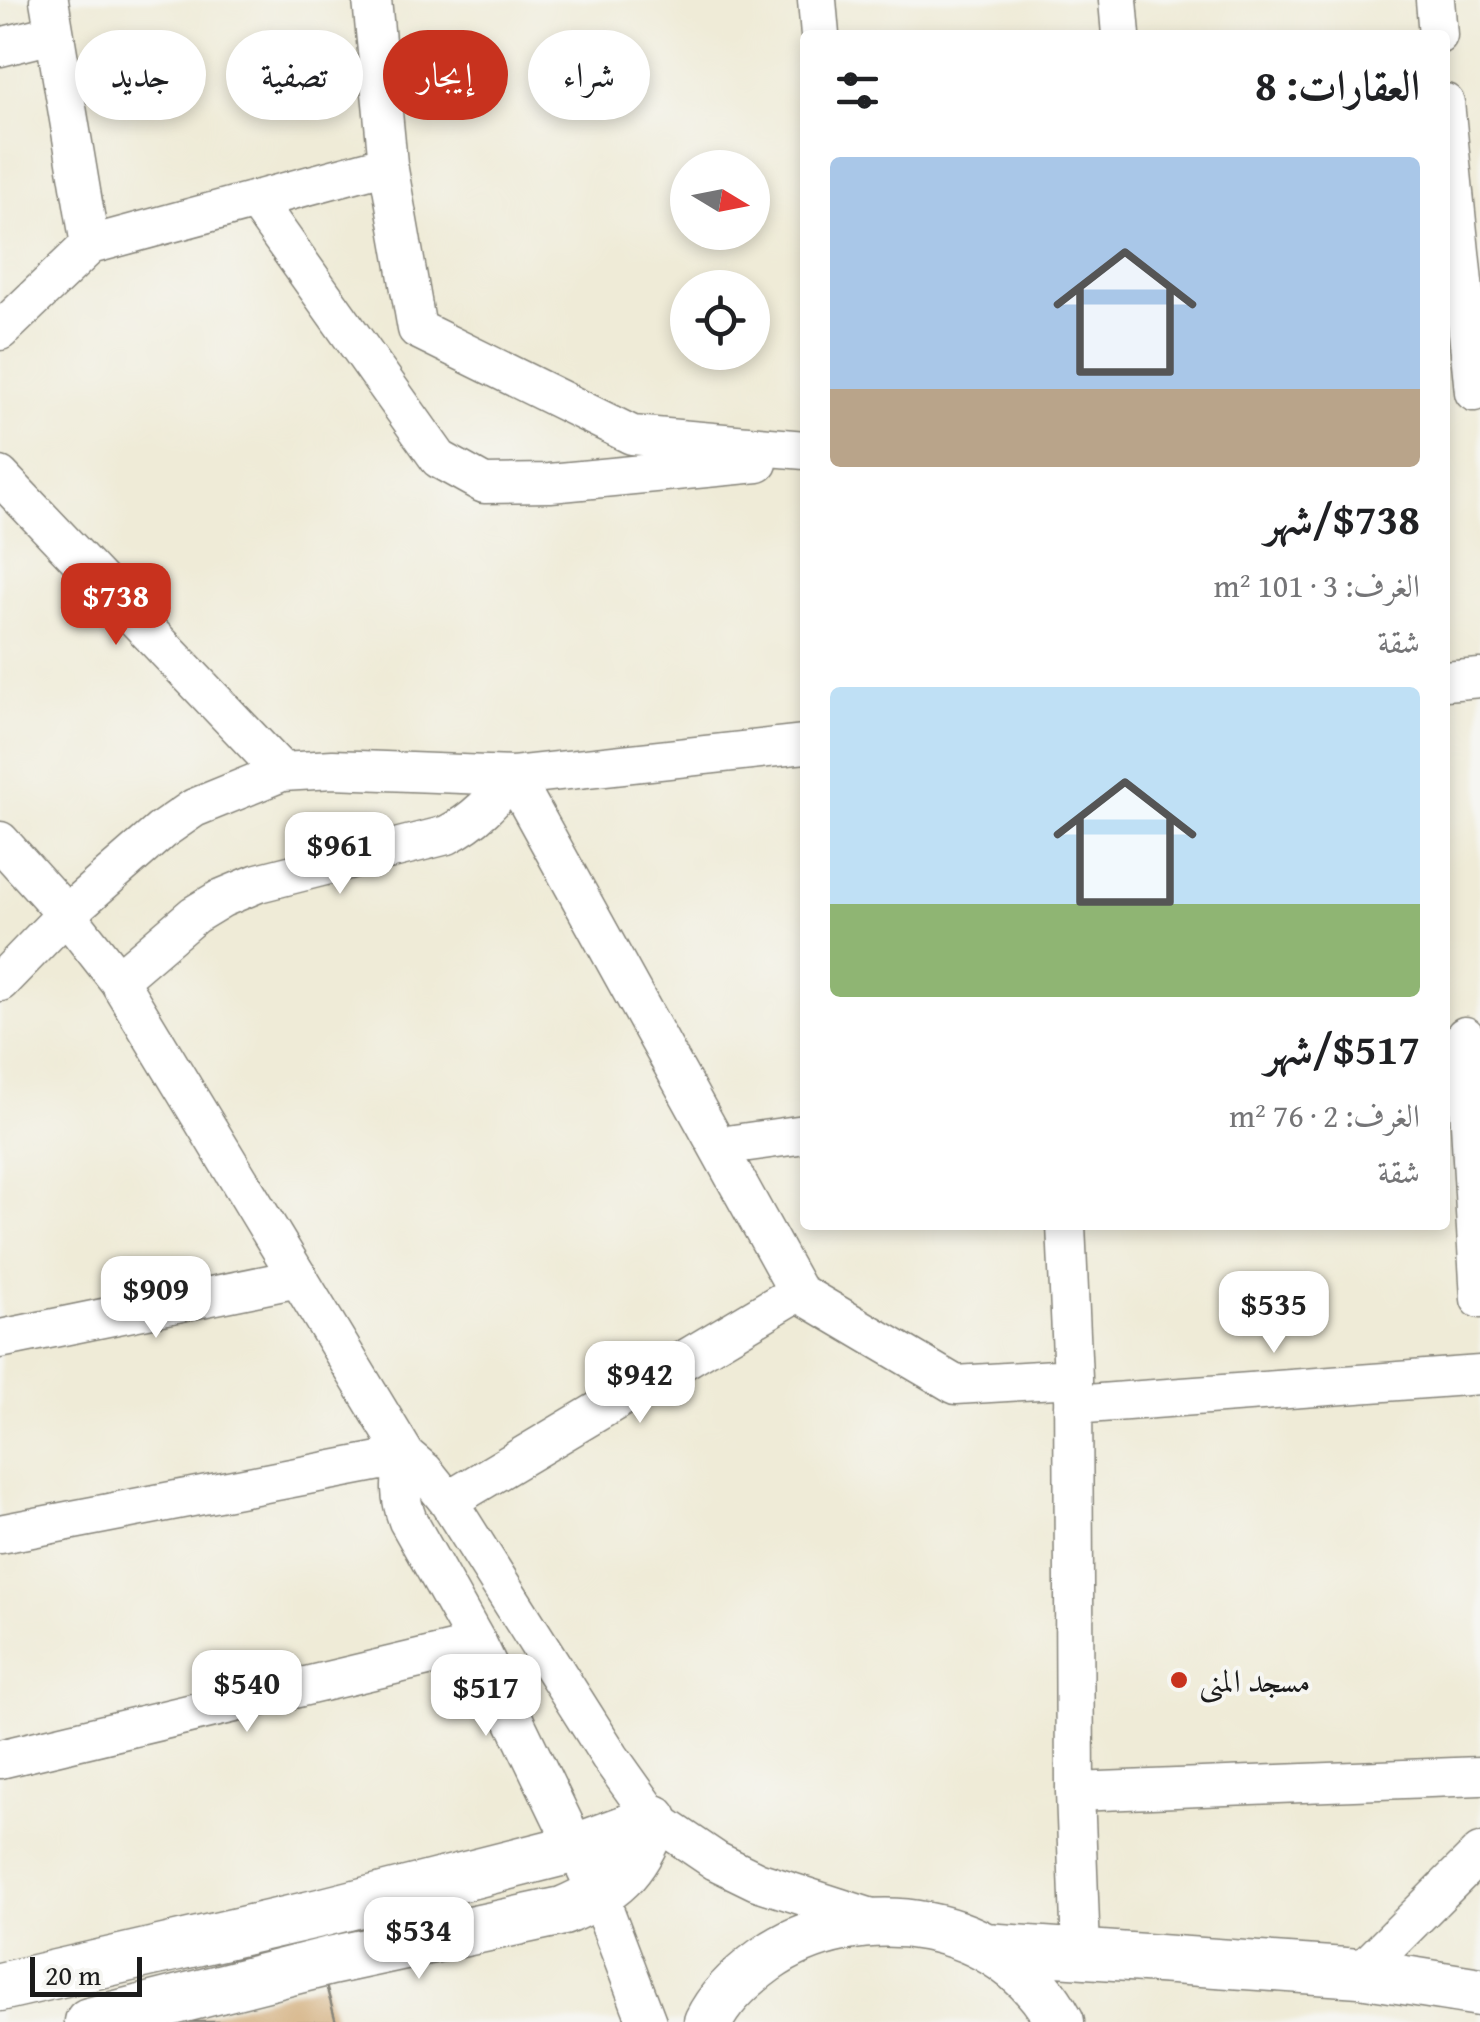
<!DOCTYPE html>
<html lang="ar">
<head>
<meta charset="utf-8">
<style>
	:root { --surface:#fff; --page:#f2f2f2; --text:#202124; --muted:#757577; --accent:#c8321e }
	body { margin:0; font-family:"Gentium Book Plus",Amiri,serif; background:var(--page); color:var(--text); direction:rtl; height:100vh; display:flex; flex-direction:column; font-size:38px; white-space:nowrap }
	* { box-sizing:border-box; margin:0 }
	p { font-size:32px; color:var(--muted) }
	.icon { flex:none; width:55px; height:55px; fill:none; stroke:currentColor; stroke-width:2; stroke-linecap:round; stroke-linejoin:round }
	.map { position:relative; flex:1; overflow:hidden; direction:ltr }
	.panel { position:absolute; left:800px; top:30px; width:650px; height:1200px; display:flex; flex-direction:column; background:var(--surface); border-radius:10px; box-shadow:0 5px 15px #0003; direction:rtl }
	.panel>* { flex:none }
	.top-card { position:absolute; left:30px; top:30px; width:620px; height:90px; direction:rtl; display:flex; gap:20px }
	.needle { width:65px; rotate:100deg }
	.tools { position:absolute; left:670px; top:150px; display:grid; gap:20px }
	.tools a { display:grid; place-items:center; width:100px; height:100px; border-radius:50%; background:var(--surface); box-shadow:0 5px 15px #0003; font-size:50px }
	.scale { position:absolute; left:30px; bottom:25px; width:112px; box-sizing:border-box; padding-left:10px; border:5px solid #1c1c1c; border-top:0; font-size:28px; line-height:35px; white-space:nowrap; color:#1c1c1c; -webkit-text-stroke:8px #f6f6f2; paint-order:stroke }
	.price { position:absolute; translate:-50% -85px; padding:0 22px; border-radius:20px; background:#fff; color:#222; font-size:32px; line-height:65px; filter:drop-shadow(0 2px 5px #0008) }
	.price::after { content:''; position:absolute; left:50%; top:60px; width:30px; height:22px; margin-left:-15px; background:inherit; clip-path:polygon(0 0,100% 0,50% 100%) }
	.price.active { background:var(--accent); color:#fff }
	ul { padding:0; list-style:none }
	li { display:grid; align-content:center; gap:20px; height:530px; padding:0 30px }
	li span { display:grid; place-items:center; height:310px; border-radius:10px; color:#555 }
	li>.icon { margin-inline-start:auto }
	span .icon { width:180px; height:180px; fill:#fffc; stroke-width:1 }
	li b { font-size:42px }
	h2 { display:flex; justify-content:space-between; align-items:center; height:120px; padding:0 30px; font-size:42px }
	.tag { padding:0 35px; border-radius:45px; background:var(--surface); box-shadow:0 5px 15px #0003; font-size:35px; line-height:90px }
	.tag.active { background:var(--accent); color:#fff }
	.map>svg:first-child { display:block }
</style>
</head>
<body>
<div class="map">
<svg width="1480" height="2022" viewBox="0 0 1480 2022">
	<rect width="100%" height="100%" fill="#f6f6f2"/>
	<filter id="ink" filterUnits="userSpaceOnUse"><feTurbulence type="fractalNoise" baseFrequency=".01" numOctaves="2"/><feDisplacementMap in="SourceGraphic" scale="20" xChannelSelector="R" yChannelSelector="G"/><feConvolveMatrix kernelMatrix="1 2 1 2 8 2 1 2 1" color-interpolation-filters="sRGB"/></filter>
	<filter id="wash" filterUnits="userSpaceOnUse"><feTurbulence type="fractalNoise" baseFrequency=".0048" numOctaves="4" result="noise"/><feDisplacementMap in="SourceGraphic" scale="40" xChannelSelector="R" yChannelSelector="G"/><feGaussianBlur stdDeviation="2.25" result="paint"/><feColorMatrix in="noise" values="0 0 0 0 0 0 0 0 0 0 0 0 0 0 0 0 0 1.4 0 .05"/><feComposite in="paint" operator="in"/></filter>
	<g filter="url(#wash)">
		<rect width="100%" height="100%" fill="#efebd7"/>
		<g id="blocks">
			<!-- building -->
			<path fill="#cb9e62" d="M325 1982 336 2022H187L186 2021Z"/>
		</g>
	</g>
	<g filter="url(#ink)">
		<use href="#blocks" fill-opacity="0" stroke="#86847a" stroke-width="2.5"/>
		<g fill="none" stroke-linecap="round" stroke-linejoin="round">
			<defs>
				<path id="minor" d="M49 0 90 245 388 164
					M372 0 388 164 417 329 632 435 805 450
					M817 0 820 35
					M1118 0 1121 35
					M1435 0 1438 35
					M0 47 53 34
					M1445 103 1474 392
					M255 200 439 459 484 484 550 483 758 463
					M0 331 90 245
					M0 476 282 772
					M1445 681 1480 678
					M513 776 798 1292 956 1385 1073 1378 1066 1225
					M0 841 66 914 118 980 406 1456 424 1471 448 1501 610 1757 654 1819 716 1861 757 1881 878 1920
					M118 980 194 915 222 898 258 883 447 835C476 820 493 801 513 776
					M0 982 66 914 161 831 194 808 282 772 333 769 513 776 805 744
					M1465 1036 1480 1299
					M720 1146 805 1134
					M0 1339 299 1278
					M1073 1378 1075 1792 1081 1951
					M1073 1405 1480 1375
					M406 1456C399 1480 399 1498 408 1521L478 1645 599 1896 647 2022
					M448 1501 798 1292
					M0 1534 406 1456
					M0 1759 478 1645
					M1075 1792 1480 1776
					M1360 1973 1480 1853"/>
				<path id="major" d="M985 1947 1360 1973 1480 1992
					M0 1987 320 1913 576 1848 654 1819
					M89 2022 330 1961 563 1911C614 1889 634 1872 654 1819
					M708 2022C720 1997 743 1976 765 1960 858 1894 1004 1916 1060 2022"/>
			</defs>
			<!-- minor casing -->
			<use href="#minor" stroke="#86847a" stroke-width="41"/>
			<!-- major casing -->
			<use href="#major" stroke="#86847a" stroke-width="51"/>
			<!-- minor -->
			<use href="#minor" stroke="#fff" stroke-width="38"/>
			<!-- major -->
			<use href="#major" stroke="#fff" stroke-width="48"/>
		</g>
	</g>
	<!-- markers -->
	<circle fill="#c8321e" stroke="#f6f6f2" stroke-width="4" cx="1179" cy="1680" r="10"/>
	<g text-anchor="middle" dominant-baseline="central" stroke-width="8" stroke-linejoin="round" paint-order="stroke">
		<!-- poi labels -->
		<g font-size="32" fill="#1c1c1c" stroke="#f6f6f2" text-anchor="start">
			<text x="1199" y="1680">مسجد المنى</text>
		</g>
	</g>
</svg>
<div class="tools">
<a><svg class="needle" viewBox="-14 -14 28 28"><path d="M0-13l5 13h-10z" fill="#e53935"/><path d="M0 13l5-13h-10z" fill="#757577"/></svg></a>
<a><svg class="icon" aria-label="locate" viewBox="0 0 24 24"><circle cx="12" cy="12" r="6"/><path d="M12 2v4M12 18v4M2 12h4M18 12h4"/></svg></a>
</div>
<div class="scale">20 m</div>
<b class="price active" style="left:116px;top:648px">$738</b>
<b class="price" style="left:340px;top:897px">$961</b>
<b class="price" style="left:156px;top:1341px">$909</b>
<b class="price" style="left:1274px;top:1356px">$535</b>
<b class="price" style="left:640px;top:1426px">$942</b>
<b class="price" style="left:247px;top:1735px">$540</b>
<b class="price" style="left:486px;top:1739px">$517</b>
<b class="price" style="left:419px;top:1982px">$534</b>
<div class="top-card">
<a class="tag">شراء</a>
<a class="tag active">إيجار</a>
<a class="tag">تصفية</a>
<a class="tag">جديد</a>
</div>
<section class="panel">
<h2>العقارات: 8<svg class="icon" aria-label="filters" viewBox="0 0 24 24"><path d="M4 7h16M4 17h16"/><circle cx="9" cy="7" r="2"/><circle cx="15" cy="17" r="2"/></svg></h2>
<ul>
<li><span style="background:linear-gradient(#a9c7e8 75%,#b9a48a 0)"><svg class="icon" aria-label="home" viewBox="0 0 24 24"><path d="M3 11l9-7 9 7M6 9v11h12V9"/></svg></span><div><b>$738/شهر</b><p>الغرف: 3 · 101 m²</p><p>شقة</p></div></li>
<li><span style="background:linear-gradient(#bfe0f5 70%,#8fb573 0)"><svg class="icon" aria-label="home" viewBox="0 0 24 24"><path d="M3 11l9-7 9 7M6 9v11h12V9"/></svg></span><div><b>$517/شهر</b><p>الغرف: 2 · 76 m²</p><p>شقة</p></div></li>
</ul>
</section>
</div>
</body>
</html>
